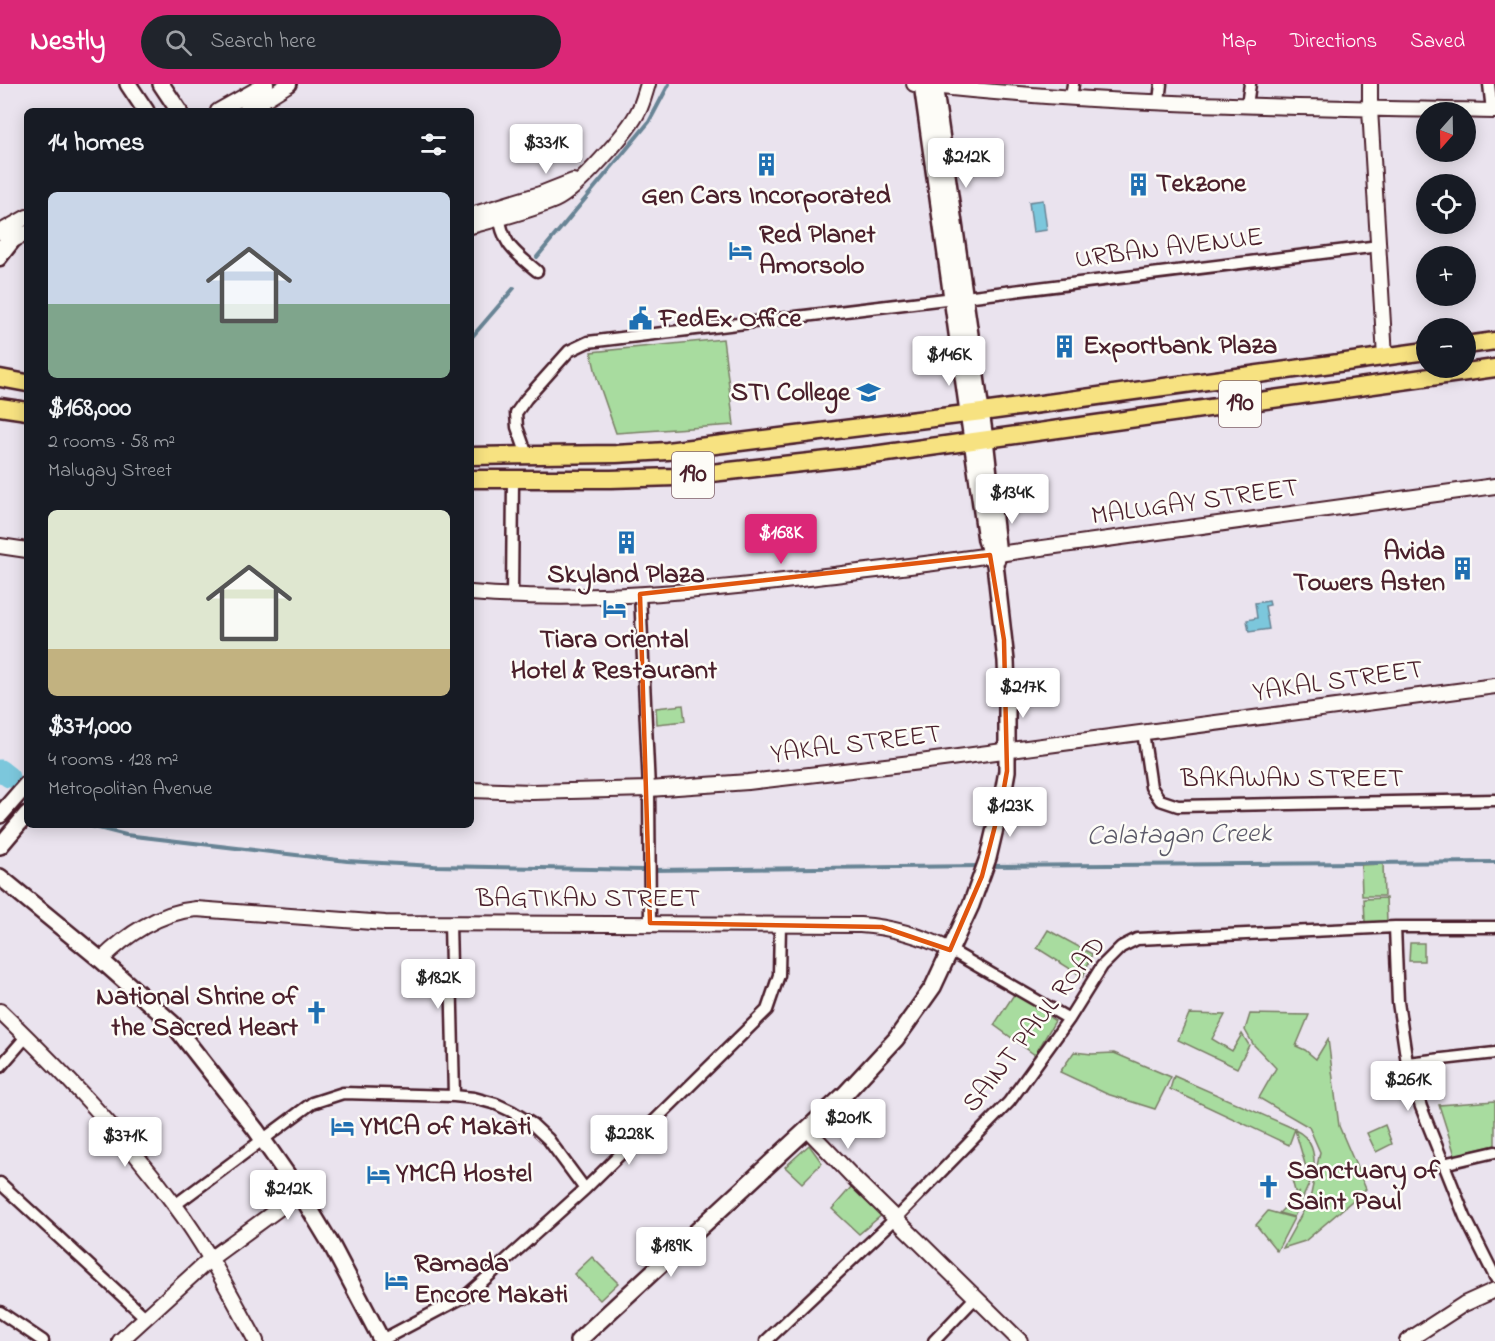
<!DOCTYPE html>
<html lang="en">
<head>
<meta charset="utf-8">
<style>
	:root { --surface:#171b24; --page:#20242c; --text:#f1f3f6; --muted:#9ea1a6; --accent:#db2777 }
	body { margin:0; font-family:"Indie Flower",sans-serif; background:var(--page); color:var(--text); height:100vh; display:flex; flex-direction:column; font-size:22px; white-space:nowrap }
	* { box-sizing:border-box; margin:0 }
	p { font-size:20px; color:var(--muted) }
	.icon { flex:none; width:33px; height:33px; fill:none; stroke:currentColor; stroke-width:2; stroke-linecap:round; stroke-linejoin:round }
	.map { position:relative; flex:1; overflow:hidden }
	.drawer { position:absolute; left:24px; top:24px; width:450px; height:720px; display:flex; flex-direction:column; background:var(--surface); border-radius:9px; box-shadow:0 3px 15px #0003 }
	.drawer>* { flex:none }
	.needle { width:39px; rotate:200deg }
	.fabs { position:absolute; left:1416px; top:18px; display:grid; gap:12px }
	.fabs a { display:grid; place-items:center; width:60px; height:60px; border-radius:50%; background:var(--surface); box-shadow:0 3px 15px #0003; font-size:30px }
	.price { position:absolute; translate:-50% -51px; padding:0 14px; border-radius:6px; background:#fff; color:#222; font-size:20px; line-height:39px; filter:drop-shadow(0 2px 3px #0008) }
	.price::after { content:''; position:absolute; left:50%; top:36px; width:18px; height:14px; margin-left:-9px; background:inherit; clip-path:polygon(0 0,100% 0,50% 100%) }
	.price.selected { background:var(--accent); color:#fff }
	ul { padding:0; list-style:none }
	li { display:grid; align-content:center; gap:12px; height:318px; padding:0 24px }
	li span { display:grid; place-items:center; height:186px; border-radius:9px; color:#555 }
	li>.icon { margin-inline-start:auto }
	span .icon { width:108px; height:108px; fill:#fffc; stroke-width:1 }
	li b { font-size:26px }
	h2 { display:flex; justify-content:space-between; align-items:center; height:72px; padding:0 24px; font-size:26px }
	header { display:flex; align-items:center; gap:36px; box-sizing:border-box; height:84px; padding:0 30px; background:var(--accent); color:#fff }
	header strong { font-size:28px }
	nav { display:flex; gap:33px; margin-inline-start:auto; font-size:21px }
	.search { width:420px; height:54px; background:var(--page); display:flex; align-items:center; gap:15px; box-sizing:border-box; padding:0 21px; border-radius:33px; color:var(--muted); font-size:22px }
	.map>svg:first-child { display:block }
</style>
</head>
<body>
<header>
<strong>Nestly</strong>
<div class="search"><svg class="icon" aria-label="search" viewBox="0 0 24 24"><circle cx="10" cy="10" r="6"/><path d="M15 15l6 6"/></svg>Search here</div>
<nav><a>Map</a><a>Directions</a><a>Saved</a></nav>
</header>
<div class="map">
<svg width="1495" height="1257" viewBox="0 0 1495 1257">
	<rect width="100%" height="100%" fill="#eae3ee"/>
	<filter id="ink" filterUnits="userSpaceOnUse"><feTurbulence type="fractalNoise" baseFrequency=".0167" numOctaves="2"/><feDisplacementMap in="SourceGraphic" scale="12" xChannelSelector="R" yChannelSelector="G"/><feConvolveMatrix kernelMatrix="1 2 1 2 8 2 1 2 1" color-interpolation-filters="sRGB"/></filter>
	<g filter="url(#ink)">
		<!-- green -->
		<path fill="#a8dc9f" stroke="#797e65" stroke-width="1.5" d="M723 255 734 341 616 349 597 294 591 268Z
			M683 621 685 637 657 640 656 624Z
			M1383 780 1384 812H1362L1361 781Z
			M1386 814 1387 837 1365 838 1364 815Z
			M1048 846 1092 870 1083 893 1037 864Z
			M1410 859H1424V877H1409Z
			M1015 909 1055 937 1035 971 994 941Z
			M1189 930 1225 931 1212 955 1232 967 1242 950 1249 961 1237 984 1178 956Z
			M1250 930 1309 931 1296 962 1305 966 1316 975 1328 955 1339 1042 1366 1105 1305 1157 1283 1164 1310 1115 1320 1068 1309 1043 1259 1014 1276 984 1253 960 1245 946Z
			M1074 968 1092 970 1114 969 1171 993 1155 1025 1107 1010 1060 988Z
			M1174 992 1295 1045 1289 1061 1170 1005Z
			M1495 1017V1061L1455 1071 1439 1021Z
			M1385 1041 1392 1060 1376 1068 1367 1049Z
			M1295 1046C1313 1054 1315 1071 1314 1088L1308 1090Z
			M809 1061 822 1079 802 1099 785 1083Z
			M1314 1089 1294 1133 1279 1129 1300 1108 1296 1111 1292 1096Z
			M852 1102 883 1130 859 1150 832 1125Z
			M1268 1127 1294 1134 1277 1167 1256 1141Z
			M592 1173 618 1199 600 1216 574 1190Z"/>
		<!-- water -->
		<path fill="#7cc7dc" stroke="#688495" stroke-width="1.5" d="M1043 116 1047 146 1033 148 1029 118Z
			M1269 517 1270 521 1265 522 1269 545 1249 548 1247 536 1257 534 1255 519Z"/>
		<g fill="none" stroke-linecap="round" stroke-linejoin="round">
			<!-- stream -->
			<path stroke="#688495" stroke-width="4" d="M537 173 649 38 669 0
				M471 254 514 204
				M9 693 19 702
				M87 741 126 751 347 777 434 782 643 786
				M988 782 1495 778
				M652 786 980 782"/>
			<!-- river -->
			<path stroke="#7cc7dc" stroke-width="21" d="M0 686 9 693"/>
			<defs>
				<path id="minor" d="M1489 0 1492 27
					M1071 14 1073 0
					M1159 17 1161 0
					M1247 21 1250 0
					M498 127C503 161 512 166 537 187
					M0 176 15 157
					M965 213 1379 162
					M527 371 517 343 516 329 526 315 569 267 588 258 954 214
					M640 510 649 705 650 839
					M512 513 513 396
					M1143 648 1151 703 1160 716 1178 722 1495 716
					M450 839 454 1012
					M1395 843 1398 918 1407 979 1421 1023 1465 1133 1495 1193
					M950 866 1069 935
					M1407 979 1495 969
					M0 983 26 953
					M1443 1080 1495 1068
					M0 1099 145 1233
					M175 1121 312 1019 343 1009 454 1012 474 1014 496 1020 511 1027 532 1040 548 1055 585 1105
					M0 1228 43 1257
					M382 1256 467 1211 483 1197 585 1105 767 926 779 891 780 840
					M766 1257 895 1135 1009 1018 1069 935 1102 882 1121 863 1137 855 1395 843H1495
					M934 1257 975 1214"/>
				<path id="tertiary" d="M914 0C1107 22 1301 23 1495 27
					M1370 0V25L1385 273
					M218 27 266 0
					M246 27 289 0
					M471 131 540 110 573 97
					M471 142C498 135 529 127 555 116 576 107 629 47 639 26 643 18 645 9 648 0
					M0 148 27 133
					M0 163 27 149
					M0 462 27 466
					M998 470 1495 402
					M471 509C587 519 703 507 817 493 875 486 933 480 990 471
					M471 706 532 708 649 705 748 698 920 678 1495 602
					M101 876C126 851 160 828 196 825L385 839 860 841C891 843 922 852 950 866
					M0 927C62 987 123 1050 174 1120 206 1162 231 1211 256 1257
					M807 1045 855 1095 1020 1257
					M120 1257 210 1175 300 1109
					M1407 1257 1464 1220 1495 1206"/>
				<path id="secondary" d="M128 0 146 27
					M161 0 179 27
					M934 0 985 355 998 470 997 475
					M0 731 27 700
					M0 762 27 730
					M0 793 101 876 173 940 256 1046 300 1109 332 1162 382 1257
					M578 1257 844 1011 896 955 933 903 971 821 988 774 1002 715 1007 687V603L1006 577 995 480 986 456 922 0"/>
				<path id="primary" d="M1466 261 1495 257
					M0 294 27 299
					M0 323 27 327
					M471 372 616 370 667 367 982 328 1426 267
					M471 395H611L675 393 873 371 1495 284"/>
			</defs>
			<!-- minor casing -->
			<use href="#minor" stroke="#4a1f2b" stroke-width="15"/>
			<!-- tertiary casing -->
			<use href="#tertiary" stroke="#4a1f2b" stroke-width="18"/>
			<!-- secondary casing -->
			<use href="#secondary" stroke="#4a1f2b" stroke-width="20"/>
			<!-- primary casing -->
			<use href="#primary" stroke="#4a1f2b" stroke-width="21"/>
			<!-- minor -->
			<use href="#minor" stroke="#fdfcf7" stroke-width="10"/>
			<!-- tertiary -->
			<use href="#tertiary" stroke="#fdfcf7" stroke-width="14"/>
			<!-- secondary -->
			<use href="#secondary" stroke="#fdfcf7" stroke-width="15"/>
			<!-- primary -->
			<use href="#primary" stroke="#f7e281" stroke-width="16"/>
		</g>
	</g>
	<!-- marked area -->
	<path fill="none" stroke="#e0560e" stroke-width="4.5" stroke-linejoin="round" d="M990 471 1004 556 1007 687 1002 715 982 792 950 866 882 843 650 839 640 510Z"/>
	<!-- icons -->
	<defs>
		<symbol id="building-bare" viewBox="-9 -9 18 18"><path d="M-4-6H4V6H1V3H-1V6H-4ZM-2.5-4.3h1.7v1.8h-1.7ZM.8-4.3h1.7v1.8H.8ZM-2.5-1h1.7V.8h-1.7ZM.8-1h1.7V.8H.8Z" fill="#1f6fb2" stroke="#fdfcf7" stroke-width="2.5" paint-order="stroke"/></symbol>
		<symbol id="hotel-bare" viewBox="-9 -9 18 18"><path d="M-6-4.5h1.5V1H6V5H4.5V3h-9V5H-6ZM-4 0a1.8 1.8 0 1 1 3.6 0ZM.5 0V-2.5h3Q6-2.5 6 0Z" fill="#1f6fb2" stroke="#fdfcf7" stroke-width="2.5" paint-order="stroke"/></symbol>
		<symbol id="civic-bare" viewBox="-9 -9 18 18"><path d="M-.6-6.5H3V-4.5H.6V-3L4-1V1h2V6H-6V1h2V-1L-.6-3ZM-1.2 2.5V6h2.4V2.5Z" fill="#1f6fb2" stroke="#fdfcf7" stroke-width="2.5" paint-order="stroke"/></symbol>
		<symbol id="university-bare" viewBox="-9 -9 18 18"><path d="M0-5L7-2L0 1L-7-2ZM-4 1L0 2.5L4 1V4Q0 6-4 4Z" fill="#1f6fb2" stroke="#fdfcf7" stroke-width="2.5" paint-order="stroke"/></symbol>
		<symbol id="church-bare" viewBox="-9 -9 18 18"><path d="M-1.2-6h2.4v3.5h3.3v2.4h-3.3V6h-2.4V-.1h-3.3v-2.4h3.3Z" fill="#1f6fb2" stroke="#fdfcf7" stroke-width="2.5" paint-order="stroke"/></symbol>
	</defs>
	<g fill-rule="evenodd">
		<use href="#building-bare" x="750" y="64" width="33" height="33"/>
		<use href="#building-bare" x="1122" y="84" width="33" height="33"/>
		<use href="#hotel-bare" x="724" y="150" width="33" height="33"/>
		<use href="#civic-bare" x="624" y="218" width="33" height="33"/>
		<use href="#building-bare" x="1048" y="246" width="33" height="33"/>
		<use href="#university-bare" x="852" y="292" width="33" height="33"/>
		<use href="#building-bare" x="610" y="442" width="33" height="33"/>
		<use href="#building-bare" x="1446" y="468" width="33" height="33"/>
		<use href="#hotel-bare" x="598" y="508" width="33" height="33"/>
		<use href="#church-bare" x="300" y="912" width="33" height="33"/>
		<use href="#hotel-bare" x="326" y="1026" width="33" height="33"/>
		<use href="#hotel-bare" x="362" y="1074" width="33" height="33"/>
		<use href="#church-bare" x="1252" y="1086" width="33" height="33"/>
		<use href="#hotel-bare" x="380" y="1180" width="33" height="33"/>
	</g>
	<g text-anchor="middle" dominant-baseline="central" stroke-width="5" stroke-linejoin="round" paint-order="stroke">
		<!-- shield labels -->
		<g fill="#fdfcf7" stroke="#806168" stroke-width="1.5">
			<rect x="1219" y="297" width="42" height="46" rx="4.5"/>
			<rect x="672" y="368" width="42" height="46" rx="4.5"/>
		</g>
		<g font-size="26" font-weight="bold" fill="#4a1f2b">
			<text x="1240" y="320">190</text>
			<text x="693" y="391">190</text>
		</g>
		<!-- poi labels -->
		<g font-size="27" font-weight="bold" fill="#4a1f2b" stroke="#fdfcf7" text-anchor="start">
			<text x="1156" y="100">Tekzone</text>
			<text x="766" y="112" text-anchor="middle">Gen Cars Incorporated</text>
			<text x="759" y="151">Red Planet<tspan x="759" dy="31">Amorsolo</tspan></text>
			<text x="659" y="235">FedEx Office</text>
			<text x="1083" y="262">Exportbank Plaza</text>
			<text x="850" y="309" text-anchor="end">STI College</text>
			<text x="1445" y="468" text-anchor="end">Avida<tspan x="1445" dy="31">Towers Asten</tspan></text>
			<text x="626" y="491" text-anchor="middle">Skyland Plaza</text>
			<text x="614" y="556" text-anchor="middle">Tiara Oriental<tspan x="614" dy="31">Hotel &amp; Restaurant</tspan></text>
			<text x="298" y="913" text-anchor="end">National Shrine of<tspan x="298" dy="31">the Sacred Heart</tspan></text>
			<text x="360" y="1043">YMCA of Makati</text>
			<text x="1287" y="1087">Sanctuary of<tspan x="1287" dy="31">Saint Paul</tspan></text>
			<text x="396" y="1090">YMCA Hostel</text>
			<text x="414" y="1180">Ramada<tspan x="414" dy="31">Encore Makati</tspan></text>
		</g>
		<!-- street labels -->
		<g font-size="27" fill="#4a1f2b" stroke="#fdfcf7">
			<text transform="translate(1169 165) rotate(-7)">URBAN AVENUE</text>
			<text transform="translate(1195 419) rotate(-8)">MALUGAY STREET</text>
			<text transform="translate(1338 598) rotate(-8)">YAKAL STREET</text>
			<text transform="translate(856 661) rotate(-7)">YAKAL STREET</text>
			<text x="1292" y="695">BAKAWAN STREET</text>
			<text x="588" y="815">BAGTIKAN STREET</text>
			<text transform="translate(1035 941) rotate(-52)">SAINT PAUL ROAD</text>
		</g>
		<!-- water labels -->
		<g font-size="28" font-style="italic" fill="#5c5a69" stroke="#fdfcf7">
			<text transform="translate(1179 752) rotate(-1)">Calatagan Creek</text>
		</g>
	</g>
</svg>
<div class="fabs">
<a><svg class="needle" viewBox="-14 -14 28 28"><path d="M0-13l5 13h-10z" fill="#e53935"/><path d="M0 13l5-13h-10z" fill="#9ea1a6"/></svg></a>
<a><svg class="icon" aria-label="locate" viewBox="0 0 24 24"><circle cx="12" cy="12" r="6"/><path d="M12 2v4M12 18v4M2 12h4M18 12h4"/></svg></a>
<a>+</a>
<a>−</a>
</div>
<b class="price" style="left:546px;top:91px">$331K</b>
<b class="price" style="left:966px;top:105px">$212K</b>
<b class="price" style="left:949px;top:303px">$146K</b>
<b class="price" style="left:1012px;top:441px">$134K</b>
<b class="price selected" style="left:781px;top:481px">$168K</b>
<b class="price" style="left:1023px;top:635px">$217K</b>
<b class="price" style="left:1010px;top:754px">$123K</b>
<b class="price" style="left:438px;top:926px">$182K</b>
<b class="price" style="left:1408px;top:1028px">$261K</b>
<b class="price" style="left:848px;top:1066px">$201K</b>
<b class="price" style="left:629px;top:1082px">$228K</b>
<b class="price" style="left:125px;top:1084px">$371K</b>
<b class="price" style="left:288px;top:1137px">$212K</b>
<b class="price" style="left:671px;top:1194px">$189K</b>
<section class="drawer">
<h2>14 homes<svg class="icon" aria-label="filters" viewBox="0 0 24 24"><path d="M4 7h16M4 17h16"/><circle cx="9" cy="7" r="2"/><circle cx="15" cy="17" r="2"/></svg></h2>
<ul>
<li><span style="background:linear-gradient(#c9d6e8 60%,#7fa58c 0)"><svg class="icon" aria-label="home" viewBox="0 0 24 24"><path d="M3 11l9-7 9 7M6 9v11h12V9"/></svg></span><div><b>$168,000</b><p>2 rooms · 58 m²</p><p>Malugay Street</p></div></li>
<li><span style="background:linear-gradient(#dfe7d0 75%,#c2b280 0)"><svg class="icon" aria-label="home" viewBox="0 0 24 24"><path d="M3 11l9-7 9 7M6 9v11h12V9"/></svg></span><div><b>$371,000</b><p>4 rooms · 128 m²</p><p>Metropolitan Avenue</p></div></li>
</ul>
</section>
</div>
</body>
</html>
